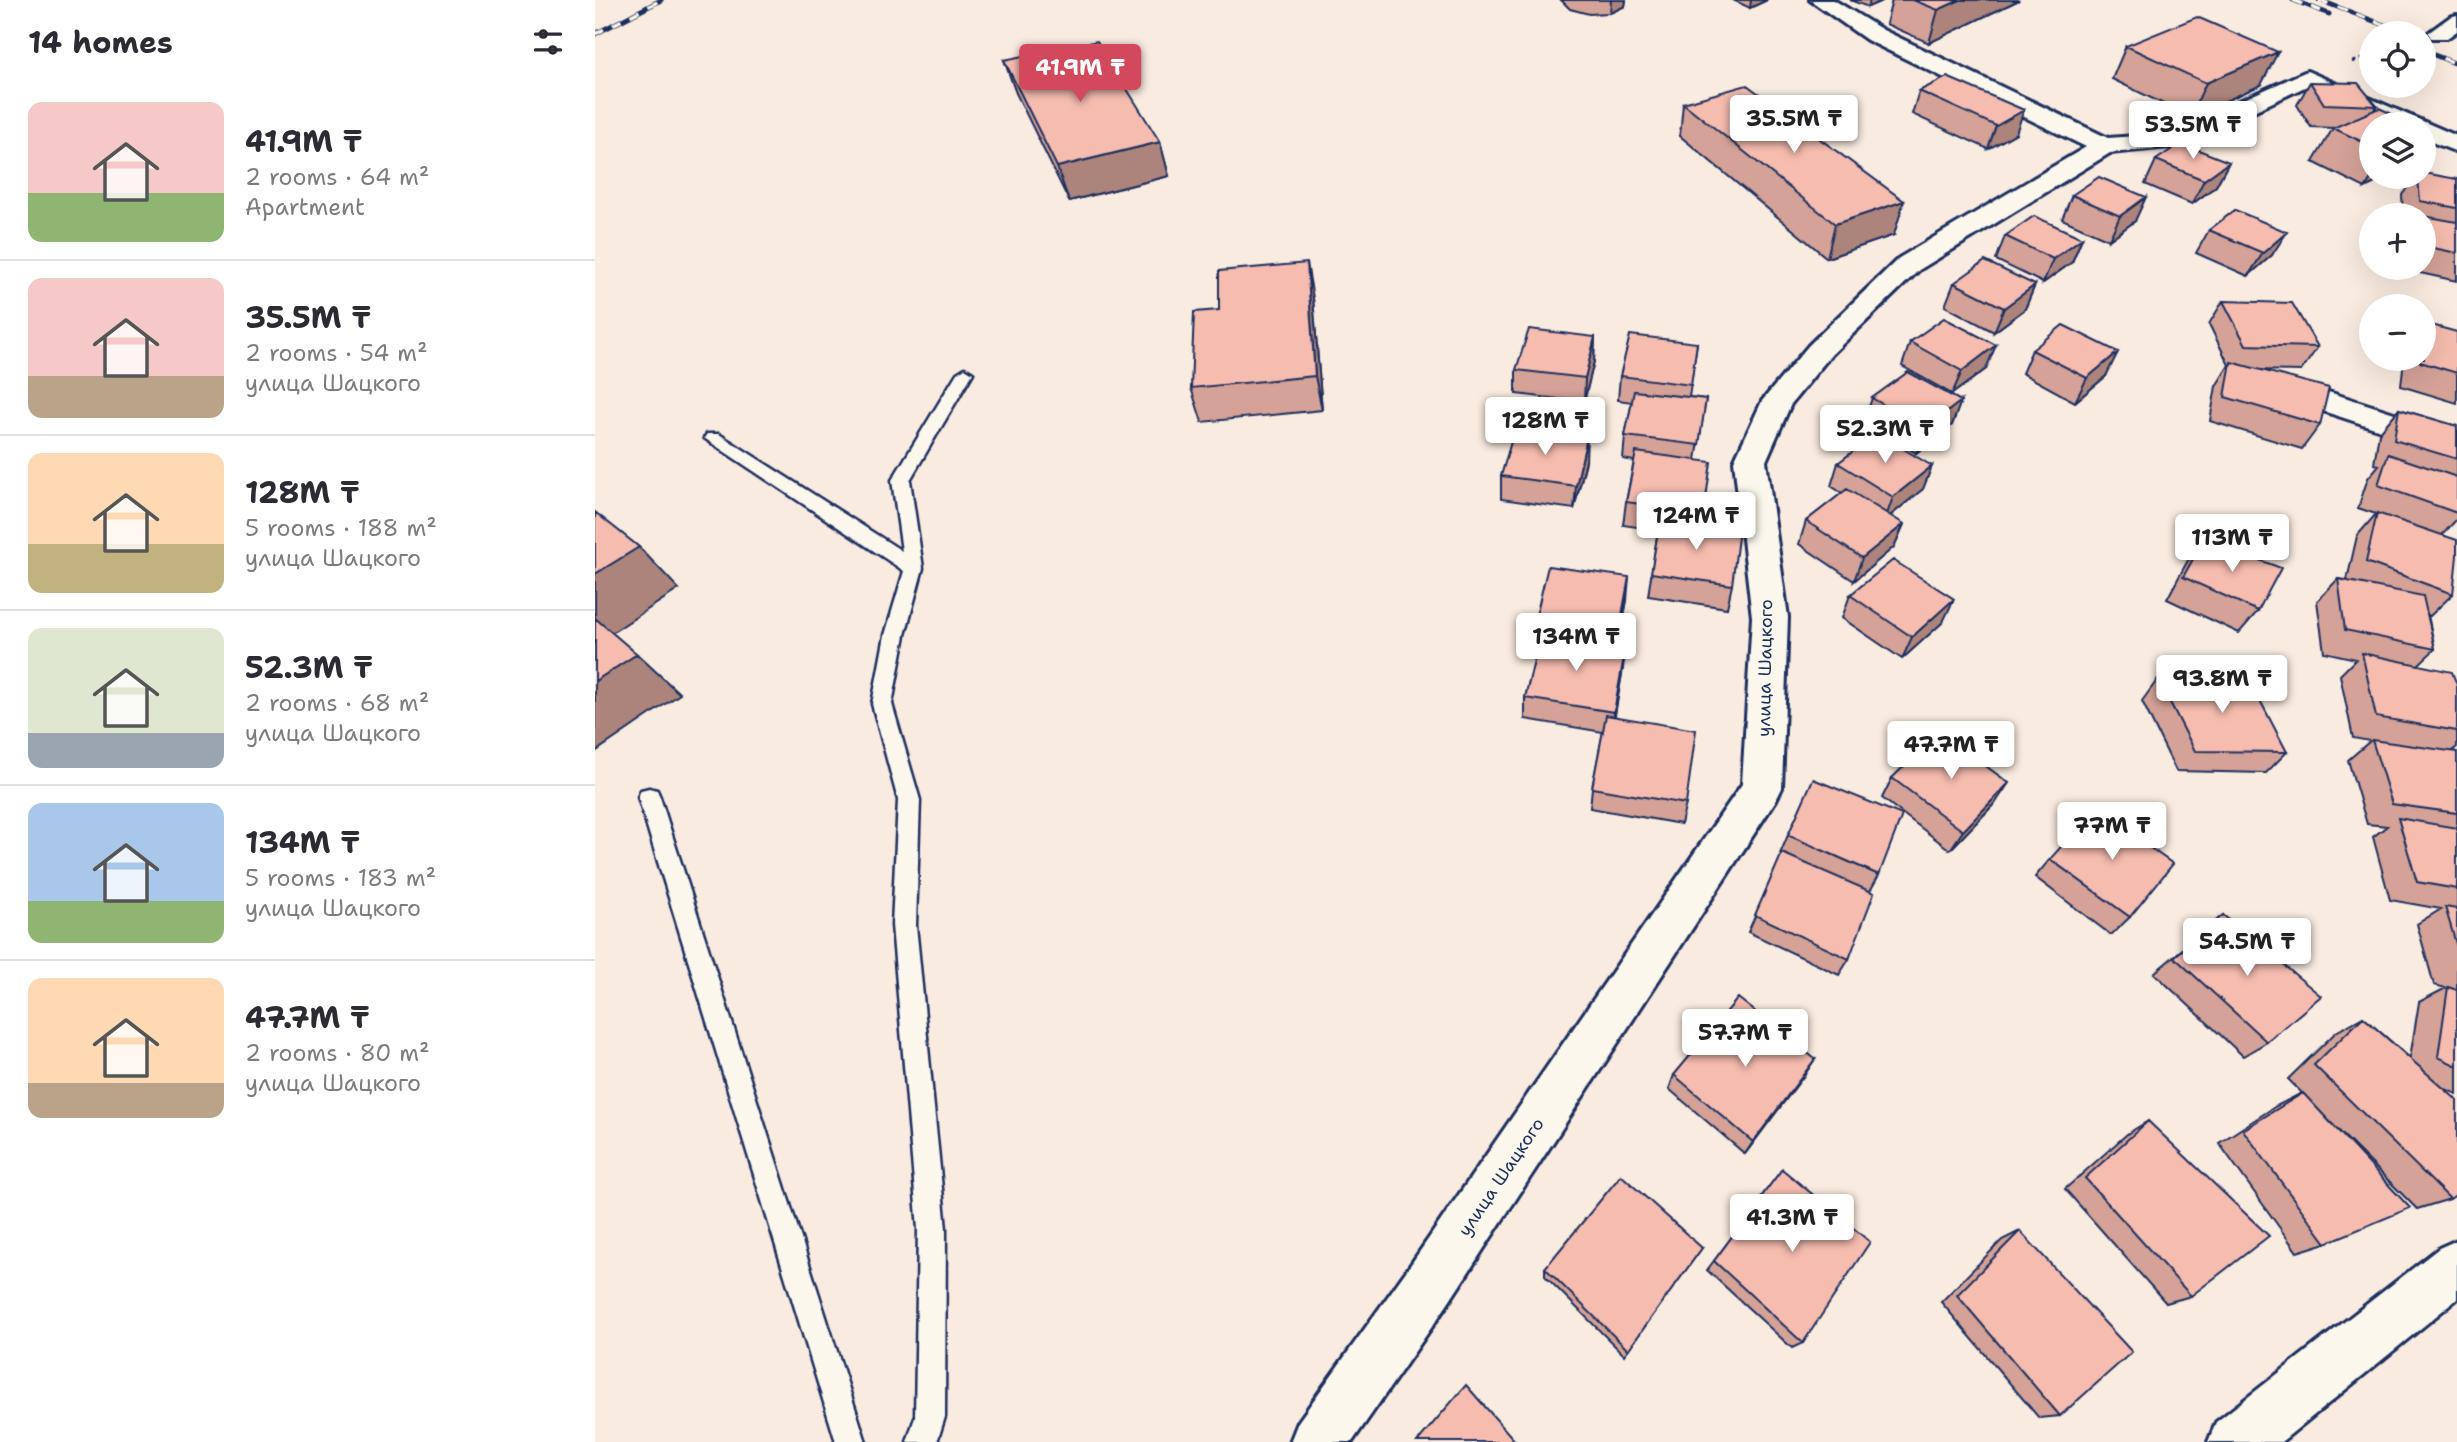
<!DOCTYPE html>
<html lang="en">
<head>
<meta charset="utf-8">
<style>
	:root { --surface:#fff; --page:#f7f7f7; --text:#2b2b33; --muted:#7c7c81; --line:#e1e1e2; --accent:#d1495b }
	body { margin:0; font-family:"Shantell Sans",sans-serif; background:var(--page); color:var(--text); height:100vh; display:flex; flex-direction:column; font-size:26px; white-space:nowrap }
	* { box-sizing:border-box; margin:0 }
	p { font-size:23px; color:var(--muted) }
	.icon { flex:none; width:38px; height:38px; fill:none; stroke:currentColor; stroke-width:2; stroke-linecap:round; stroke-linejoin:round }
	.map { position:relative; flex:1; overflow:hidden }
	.drawer { display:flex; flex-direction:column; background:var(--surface); width:595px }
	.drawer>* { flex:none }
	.tools { position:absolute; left:1764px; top:21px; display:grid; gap:14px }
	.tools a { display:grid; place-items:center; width:77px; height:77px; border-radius:50%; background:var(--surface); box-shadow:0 7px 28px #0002; font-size:35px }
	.price { position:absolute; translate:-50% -60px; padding:0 16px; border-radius:7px; background:#fff; color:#222; font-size:23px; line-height:46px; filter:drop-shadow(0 2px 4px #0008) }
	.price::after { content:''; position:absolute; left:50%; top:42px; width:21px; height:16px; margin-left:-10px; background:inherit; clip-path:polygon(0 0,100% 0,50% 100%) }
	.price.active { background:var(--accent); color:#fff }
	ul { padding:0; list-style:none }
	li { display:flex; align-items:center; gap:21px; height:175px; padding:0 28px }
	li+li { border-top:2px solid var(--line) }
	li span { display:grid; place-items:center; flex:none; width:196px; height:140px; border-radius:14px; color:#555 }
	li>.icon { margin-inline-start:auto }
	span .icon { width:84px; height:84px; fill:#fffc; stroke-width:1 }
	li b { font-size:30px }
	h2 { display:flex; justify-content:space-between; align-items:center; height:84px; padding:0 28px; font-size:30px }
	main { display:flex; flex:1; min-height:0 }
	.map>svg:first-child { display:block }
</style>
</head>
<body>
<main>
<section class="drawer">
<h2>14 homes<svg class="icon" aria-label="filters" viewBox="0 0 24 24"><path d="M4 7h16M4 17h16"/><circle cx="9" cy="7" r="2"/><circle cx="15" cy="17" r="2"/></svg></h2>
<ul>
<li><span style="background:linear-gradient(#f6c9c9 65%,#8fb573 0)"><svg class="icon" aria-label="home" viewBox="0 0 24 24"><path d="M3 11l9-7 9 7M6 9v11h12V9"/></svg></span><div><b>41.9M ₸</b><p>2 rooms · 64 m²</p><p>Apartment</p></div></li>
<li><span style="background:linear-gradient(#f6c9c9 70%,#b9a48a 0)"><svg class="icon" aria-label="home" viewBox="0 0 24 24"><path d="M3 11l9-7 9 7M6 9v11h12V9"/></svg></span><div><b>35.5M ₸</b><p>2 rooms · 54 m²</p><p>улица Шацкого</p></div></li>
<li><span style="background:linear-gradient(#ffd9b3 65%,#c2b280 0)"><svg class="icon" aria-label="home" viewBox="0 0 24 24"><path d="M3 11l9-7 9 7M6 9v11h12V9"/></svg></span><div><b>128M ₸</b><p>5 rooms · 188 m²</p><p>улица Шацкого</p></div></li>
<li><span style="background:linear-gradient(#dfe7d0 75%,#9aa5b1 0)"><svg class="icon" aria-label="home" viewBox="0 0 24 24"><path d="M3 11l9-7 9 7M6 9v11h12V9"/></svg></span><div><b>52.3M ₸</b><p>2 rooms · 68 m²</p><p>улица Шацкого</p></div></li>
<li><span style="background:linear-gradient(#a9c7e8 70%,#8fb573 0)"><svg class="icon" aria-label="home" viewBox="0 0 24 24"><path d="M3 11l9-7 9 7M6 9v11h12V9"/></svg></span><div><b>134M ₸</b><p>5 rooms · 183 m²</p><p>улица Шацкого</p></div></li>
<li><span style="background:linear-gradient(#ffd9b3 75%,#b9a48a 0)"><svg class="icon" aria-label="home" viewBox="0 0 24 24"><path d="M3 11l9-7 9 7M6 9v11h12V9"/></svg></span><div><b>47.7M ₸</b><p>2 rooms · 80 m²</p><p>улица Шацкого</p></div></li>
</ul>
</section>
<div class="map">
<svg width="1862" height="1442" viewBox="0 0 1862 1442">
	<rect width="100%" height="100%" fill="#faebe0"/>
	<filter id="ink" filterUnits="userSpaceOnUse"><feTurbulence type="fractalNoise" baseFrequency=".0143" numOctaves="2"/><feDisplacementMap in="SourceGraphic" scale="14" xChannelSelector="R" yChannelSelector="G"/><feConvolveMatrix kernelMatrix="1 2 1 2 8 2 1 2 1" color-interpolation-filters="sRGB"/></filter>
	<g filter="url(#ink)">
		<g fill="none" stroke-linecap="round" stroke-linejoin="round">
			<defs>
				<path id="lane" d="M370 368 378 373 315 480 328 568 310 635 297 704 325 800 321 925 351 1229 350 1417 342 1442H312L320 1417 323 1229 297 925 303 800 277 704 290 635 309 571 109 438 112 434H124L307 551 297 480 362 373Z
					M54 788 62 790 65 797 271 1442H241L43 797 46 790Z"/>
				<path id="street" d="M1215 0H1239L1288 30 1513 138 1570 134 1712 71 1862 136V152L1829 139V124H1797L1712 86 1584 146 1515 153 1324 270 1234 357 1196 404 1171 461 1193 617 1187 788 1181 800 852 1305 757 1442H695L703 1422 814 1267 1147 784 1157 617 1139 461 1167 401 1214 345 1304 258 1491 147 1272 40Z
					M1862 15V31L1852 38H1836L1833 33 1855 17Z
					M1696 380 1862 433V455L1685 397 1681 390 1685 383Z
					M1862 1240V1299L1686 1442H1613L1621 1422 1844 1248Z"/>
			</defs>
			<!-- lane casing -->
			<use href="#lane" stroke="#1b2f5e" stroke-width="5"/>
			<!-- street casing -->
			<use href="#street" stroke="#1b2f5e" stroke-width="6"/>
			<!-- path -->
			<path stroke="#1b2f5e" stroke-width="2.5" stroke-dasharray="4.5 3.5" stroke-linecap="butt" d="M1757 62 1776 56"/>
			<!-- lane -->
			<use href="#lane" fill="#fbf7ec" fill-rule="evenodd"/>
			<!-- street -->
			<use href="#street" fill="#fbf7ec" fill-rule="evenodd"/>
			<defs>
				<path id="rail" d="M1698 0 1734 14
					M1724 0 1810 33
					M0 34 66 0
					M1829 51 1862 64"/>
			</defs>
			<!-- rail casing -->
			<use href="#rail" stroke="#1b2f5e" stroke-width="5"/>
			<!-- rail -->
			<use href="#rail" stroke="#fbf7ec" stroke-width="3.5" stroke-dasharray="10" stroke-linecap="butt"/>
		</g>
		<!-- wall -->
		<path fill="#d4a297" stroke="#1b2f5e" stroke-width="2" d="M966 0H1031L1030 6 1015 13 994 14 975 9Z
			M1138 0H1172L1155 8Z
			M1255 0H1289L1273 7Z
			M1297 0H1424L1334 43 1291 24Z
			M1531 46 1666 85 1595 117 1517 79Z
			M409 60 565 142 574 176 474 201 421 93Z
			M1715 82 1782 106 1779 110 1776 124V177H1787L1784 181 1770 188 1718 162 1738 128 1716 127 1702 105Z
			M1324 91 1421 133 1393 149 1317 114Z
			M1088 103 1299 235 1232 258 1085 136Z
			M1561 160 1634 162 1621 186 1597 204 1550 184Z
			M1820 177 1862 179V281L1802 268H1829V215H1808L1807 195Z
			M1477 195 1540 221 1514 240 1467 219Z
			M1614 230 1677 255 1653 276 1601 253Z
			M1410 236 1487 238 1477 262 1448 283 1401 260Z
			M1359 283 1440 285 1430 309 1399 332 1350 306Z
			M718 298 727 410 607 422 596 388Z
			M1628 301 1723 347 1706 371 1663 370 1725 425 1707 449 1615 421 1621 386 1634 365 1614 324Z
			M1862 332V403L1806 386 1809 359H1829Z
			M1000 337 999 361 989 402 921 394V370Z
			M1315 342 1391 369 1357 394 1307 366Z
			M1102 343 1094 397 1111 399 1101 460 1109 513 1107 524 1137 585 1132 608 1053 596 1063 530 1028 525 1031 502 1039 461 1028 459 1030 436 1037 402 1023 400 1025 376Z
			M1437 350 1511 376 1480 402 1427 373Z
			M1277 398 1366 401 1357 425 1321 453 1269 422Z
			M1804 409 1862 426V519L1847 535 1858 594 1835 616 1833 615 1840 649 1823 665 1862 685V747L1857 751 1862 752V1094L1848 1088 1855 1199 1822 1209 1716 1103 1731 1243 1702 1252 1624 1143 1681 1106 1707 1093 1693 1079 1741 1032 1768 1017 1815 1058 1824 1002 1851 988 1839 985 1822 924 1846 909 1795 900 1778 837 1792 826 1772 824 1753 760 1775 741 1758 738 1745 675 1761 659 1729 652 1722 601 1743 579 1752 580 1762 536 1781 514 1763 508 1773 478 1784 465 1779 464 1784 433Z
			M991 461 979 509 906 499V476Z
			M1243 463 1337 466 1328 489 1295 516 1309 524 1299 547 1259 581 1204 544 1211 521 1247 493 1236 486Z
			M1609 539 1663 611 1644 633 1572 599 1592 562Z
			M1255 595 1348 622 1307 659 1247 618Z
			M1032 600 1023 645 1028 668 1019 717 1091 804 1086 824 995 808 997 788 1008 732 930 719V698L943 647 939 646V624Z
			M1563 679 1692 752 1671 773 1581 771 1547 701Z
			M1297 778 1401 802 1355 850 1287 798Z
			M1193 835 1284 875 1275 891 1254 959 1244 975 1153 932 1187 855 1185 854Z
			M1455 859 1535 917 1516 935 1440 877Z
			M1628 915 1672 1042 1648 1056 1559 973Z
			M1220 1059 1150 1154 1074 1089 1079 1075Z
			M1553 1121 1596 1296 1571 1303 1470 1189 1532 1134Z
			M1187 1169 1208 1343 1197 1348 1112 1270Z
			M1425 1231 1465 1416 1444 1418 1346 1302 1407 1240Z
			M1107 1248 1029 1355 950 1276V1268Z"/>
		<!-- shaded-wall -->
		<path fill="#ac847b" stroke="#1b2f5e" stroke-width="2" d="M1016 0H1031L1030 6 1015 13Z
			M1156 0H1172L1155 8Z
			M1275 0H1289L1273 7Z
			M1365 0H1424L1334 43 1343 10Z
			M1683 52 1666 85 1595 117 1611 83Z
			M1429 110 1421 133 1393 149 1401 126Z
			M565 142 574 176 474 201 462 167Z
			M1634 162 1621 186 1597 204 1609 180Z
			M1777 177H1787L1784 181 1770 188Z
			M1551 197 1540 221 1514 240 1525 216Z
			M1309 201 1299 235 1232 258 1240 224Z
			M1692 232 1677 255 1653 276 1668 253Z
			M1487 238 1477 262 1448 283 1458 259Z
			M712 263 718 298 727 410 720 376Z
			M1440 285 1430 309 1399 332 1409 308Z
			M1000 337 999 361 989 402 990 378Z
			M1401 345 1391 369 1357 394 1367 371Z
			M1523 352 1511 376 1480 402 1492 378Z
			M1366 401 1357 425 1321 453 1330 429Z
			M992 437 991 461 979 509 981 486Z
			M1337 466 1328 489 1290 520 1298 497Z
			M1309 524 1299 547 1259 581 1267 558Z
			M44 547 84 589 15 634 0 620V574Z
			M1034 577 1032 600 1021 659 1023 637Z
			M1359 599 1348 622 1307 659 1317 637Z
			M1031 646 1028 668 1017 733 1019 712Z
			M42 654 85 694 0 752V681Z
			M1414 783 1401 802 1355 850 1368 831Z
			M1220 1059 1211 1073 1150 1154 1158 1142Z"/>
		<!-- building -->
		<path fill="#f6bcb0" stroke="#1b2f5e" stroke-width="2" d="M1318 0H1365L1343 10Z
			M1602 17 1683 52 1611 83 1531 46Z
			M502 41 565 142 462 167 409 60Z
			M1352 77 1429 110 1401 126 1324 91Z
			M1715 82 1763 83 1782 106 1729 104Z
			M1152 85 1309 201 1240 224 1088 103Z
			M1784 108 1819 124H1776V146L1738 128Z
			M1586 143 1634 162 1609 180 1561 160Z
			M1829 173 1862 179V208L1825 201 1823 177H1829Z
			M1504 177 1551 197 1525 216 1477 195Z
			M1640 210 1692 232 1668 253 1614 230Z
			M1812 212 1827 215H1813Z
			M1439 216 1487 238 1458 259 1410 236Z
			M1829 216 1862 222V253L1829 246Z
			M1390 261 1440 285 1409 308 1359 283Z
			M712 263 720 376 596 388 599 312 624 310V271Z
			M1628 301 1697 303 1723 347 1651 345Z
			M1349 318 1401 345 1367 371 1315 342Z
			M1829 323 1862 332V373L1825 362V359H1829Z
			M1468 325 1523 352 1492 378 1437 350Z
			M934 329 1000 337 990 378 921 370Z
			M1035 335 1102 343 1096 385 1025 376Z
			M1636 362 1734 388 1725 425 1630 397Z
			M1313 372 1366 401 1330 429 1277 398Z
			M1039 391 1111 399 1104 445 1030 436Z
			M1804 409 1862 426V459L1799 440Z
			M920 428 992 437 981 486 906 476Z
			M1282 433 1337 466 1298 497 1243 463Z
			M1041 452 1116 462 1109 513 1031 502Z
			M1793 454 1862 477V513L1783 485Z
			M1252 489 1309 524 1267 558 1211 521Z
			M0 512 44 547 0 574Z
			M1782 513 1862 540V556L1858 594 1771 562Z
			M1065 519 1144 529 1137 585 1056 573Z
			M1609 539 1686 568 1663 611 1588 577Z
			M1298 560 1359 599 1317 637 1255 595Z
			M953 566 1034 577 1023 637 939 624Z
			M1743 579 1828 596 1840 649 1750 630Z
			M0 618 42 654 0 681Z
			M946 633 1031 646 1019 712 930 698Z
			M1767 653 1857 672 1862 685V731L1781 717Z
			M1563 679H1654L1692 752 1600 751Z
			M1011 715 1101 730 1091 804 997 788Z
			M1344 732 1414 783 1368 831 1297 778Z
			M1777 740 1862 752V813L1797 804Z
			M1218 779 1307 815 1284 875 1193 835Z
			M1500 809 1578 864 1535 917 1455 859Z
			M1803 818 1862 828V889L1822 882Z
			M1187 853 1279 893 1254 959 1160 915Z
			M1850 907 1862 909V947Z
			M1628 915 1726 996 1672 1042 1579 957Z
			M1853 987 1862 990V1066L1843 1057Z
			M1143 998 1220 1059 1158 1142 1079 1075Z
			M1768 1017 1862 1100V1194L1855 1199 1719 1065Z
			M1708 1093 1815 1208 1731 1243 1648 1130Z
			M1553 1121 1674 1236 1596 1296 1490 1178Z
			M1187 1169 1275 1242 1208 1343 1119 1261Z
			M1026 1175 1107 1248 1033 1350 950 1268Z
			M1425 1231 1537 1352 1465 1416 1362 1295Z
			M871 1385 921 1442H822Z"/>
	</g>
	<g text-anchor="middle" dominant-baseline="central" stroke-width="6" stroke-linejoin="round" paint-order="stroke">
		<!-- street labels -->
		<g font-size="18" fill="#1b2f5e" stroke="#fbf7ec">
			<text transform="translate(1170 668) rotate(-89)">улица Шацкого</text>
			<text transform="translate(906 1177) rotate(-56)">улица Шацкого</text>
		</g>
	</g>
</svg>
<div class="tools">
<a><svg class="icon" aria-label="locate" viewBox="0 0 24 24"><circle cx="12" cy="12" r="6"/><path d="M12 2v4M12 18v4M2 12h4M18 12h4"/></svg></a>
<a><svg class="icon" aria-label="layers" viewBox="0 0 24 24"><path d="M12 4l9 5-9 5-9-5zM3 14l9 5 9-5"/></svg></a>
<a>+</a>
<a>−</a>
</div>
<b class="price active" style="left:485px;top:104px">41.9M ₸</b>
<b class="price" style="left:1199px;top:155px">35.5M ₸</b>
<b class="price" style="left:1598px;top:161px">53.5M ₸</b>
<b class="price" style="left:950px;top:457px">128M ₸</b>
<b class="price" style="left:1290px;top:465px">52.3M ₸</b>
<b class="price" style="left:1101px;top:552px">124M ₸</b>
<b class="price" style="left:1637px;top:574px">113M ₸</b>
<b class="price" style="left:981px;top:673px">134M ₸</b>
<b class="price" style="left:1627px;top:715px">93.8M ₸</b>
<b class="price" style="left:1356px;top:781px">47.7M ₸</b>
<b class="price" style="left:1517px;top:862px">77M ₸</b>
<b class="price" style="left:1652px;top:978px">54.5M ₸</b>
<b class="price" style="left:1150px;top:1069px">57.7M ₸</b>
<b class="price" style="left:1197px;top:1254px">41.3M ₸</b>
</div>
</main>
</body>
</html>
